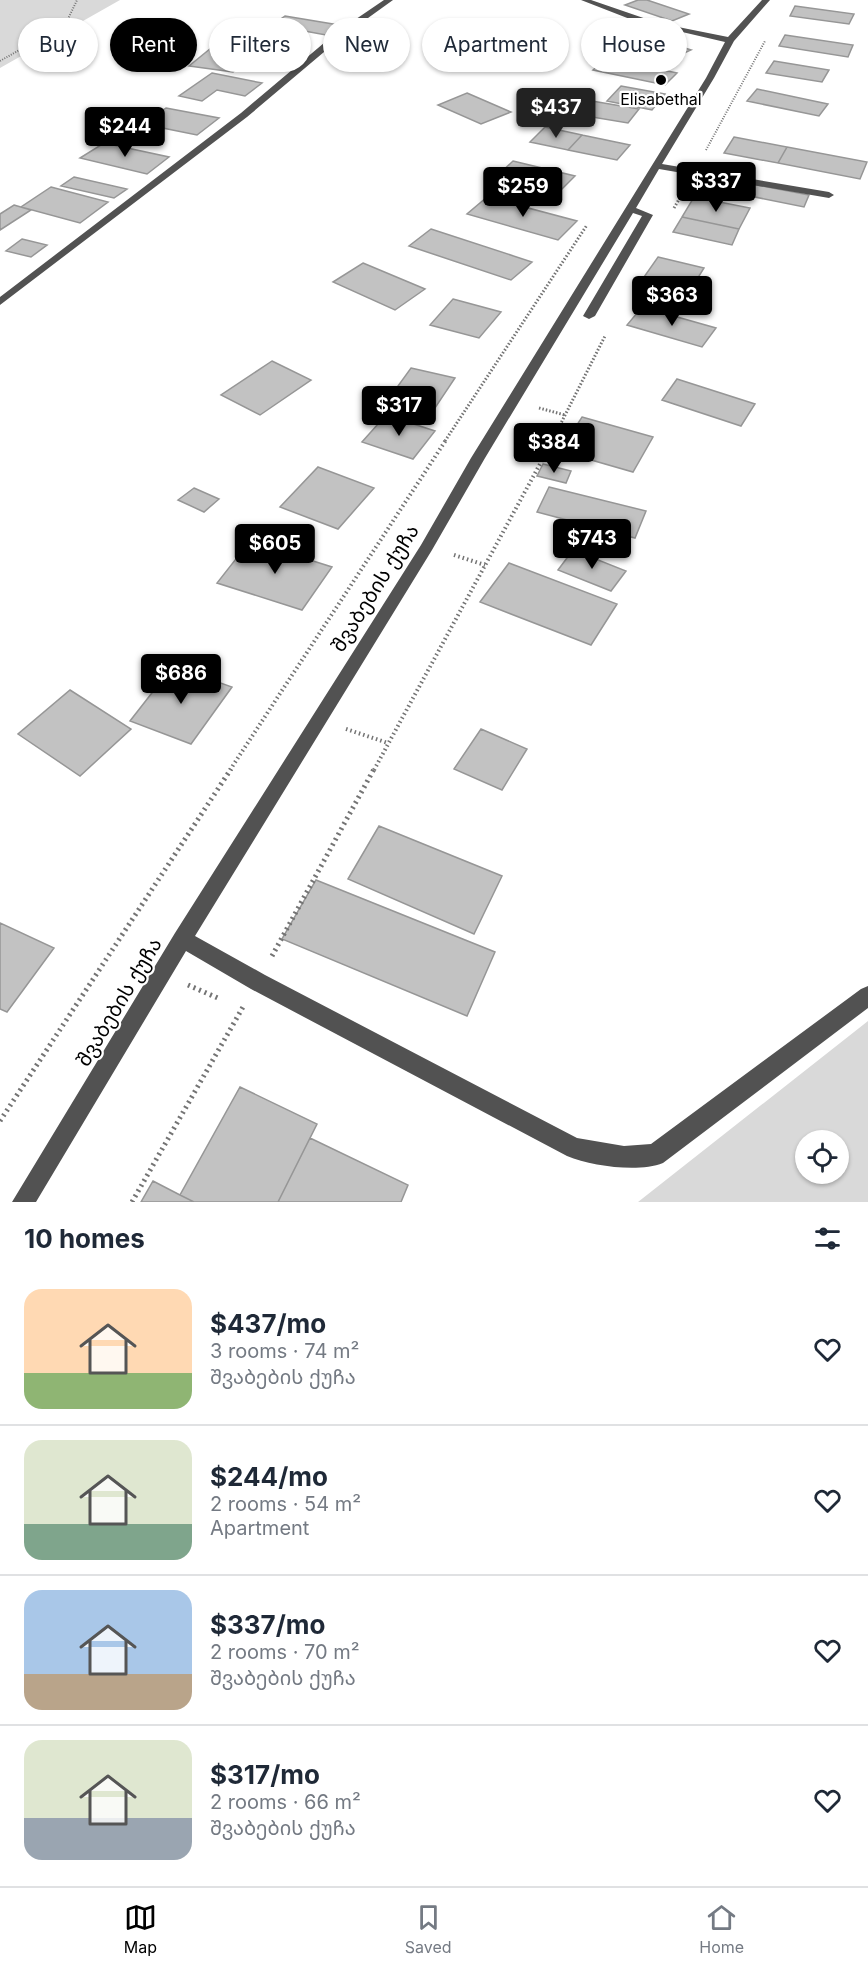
<!DOCTYPE html>
<html lang="en">
<head>
<meta charset="utf-8">
<style>
	:root { --surface:#fff; --page:#f6f6f7; --text:#1f2937; --muted:#747a83; --line:#e0e1e3; --accent:#000 }
	body { margin:0; font-family:Inter,"Noto Sans Georgian",sans-serif; background:var(--page); color:var(--text); height:100vh; display:flex; flex-direction:column; font-size:22px; white-space:nowrap }
	* { box-sizing:border-box; margin:0 }
	p { font-size:20px; color:var(--muted) }
	.icon { flex:none; width:33px; height:33px; fill:none; stroke:currentColor; stroke-width:2; stroke-linecap:round; stroke-linejoin:round }
	.map { position:relative; height:1202px; overflow:hidden }
	.drawer { display:flex; flex-direction:column; background:var(--surface); flex:1 }
	.drawer>* { flex:none }
	.guide { position:absolute; left:18px; top:18px; width:832px; height:54px; display:flex; gap:12px }
	.tools { position:absolute; left:795px; top:1130px; display:grid; gap:12px }
	.tools a { display:grid; place-items:center; width:54px; height:54px; border-radius:50%; background:var(--surface); box-shadow:0 2px 4px #0004; font-size:30px }
	.price { position:absolute; translate:-50% -51px; padding:0 14px; border-radius:6px; background:var(--accent); color:#fff; font-size:20px; line-height:39px; filter:drop-shadow(0 2px 3px #0008) }
	.price::after { content:''; position:absolute; left:50%; top:36px; width:18px; height:14px; margin-left:-9px; background:inherit; clip-path:polygon(0 0,100% 0,50% 100%) }
	.price.on { background:#222; color:#fff }
	ul { padding:0; list-style:none }
	li { display:flex; align-items:center; gap:18px; height:150px; padding:0 24px }
	li+li { border-top:2px solid var(--line) }
	li span { display:grid; place-items:center; flex:none; width:168px; height:120px; border-radius:18px; color:#555 }
	li>.icon { margin-inline-start:auto }
	span .icon { width:72px; height:72px; fill:#fffc; stroke-width:1 }
	li b { font-size:26px }
	h2 { display:flex; justify-content:space-between; align-items:center; height:72px; padding:0 24px; font-size:26px }
	.pill { padding:0 21px; border-radius:27px; background:var(--surface); box-shadow:0 2px 4px #0004; font-size:21px; line-height:54px }
	.pill.on { background:var(--accent); color:#fff }
	.menu { display:flex; justify-content:space-around; align-items:center; height:84px; border-top:2px solid var(--line); background:var(--surface); font-size:16px; color:var(--muted) }
	.menu a { display:grid; justify-items:center; gap:3px }
	.menu .on { color:var(--accent) }
	.map>svg:first-child { display:block }
</style>
</head>
<body>
<div class="map">
<svg width="868" height="1202" viewBox="0 0 868 1202">
	<rect width="100%" height="100%" fill="#fff"/>
	<!-- green -->
	<path fill="#d9d9d9" fill-rule="evenodd" d="M0 0H120L0 68Z
		M868 1021V1202H638ZM806 1140H838V1173H806Z"/>
	<!-- building -->
	<path fill="#c2c2c2" stroke="#969696" stroke-width="1.5" d="M638 0H647L689 14 672 21 625 5Z
		M795 6 854 14 849 24 790 16Z
		M285 16 339 25 326 35 272 25Z
		M785 35 853 45 848 57 779 46Z
		M659 40 691 50 671 59 639 49Z
		M216 44 258 50 233 72 189 66Z
		M606 58 677 73 665 85 593 70Z
		M774 61 829 70 822 82 766 73Z
		M212 73 262 83 245 96 217 90 202 101 179 96Z
		M621 86 665 94 652 110 607 101Z
		M757 89 828 104 819 116 747 101Z
		M467 93 511 112 481 124 438 105Z
		M592 101 639 109 628 123 580 115Z
		M166 108 219 118 197 135 143 124Z
		M545 127 582 135 568 150 530 142Z
		M582 135 630 145 617 160 568 150Z
		M734 137 787 147 778 163 724 153Z
		M104 143 169 157 147 174 80 158Z
		M787 147 867 162 860 179 778 163Z
		M513 161 575 176 559 192 496 177Z
		M74 177 127 189 114 198 61 186Z
		M741 182 809 195 804 207 735 193Z
		M51 187 108 202 80 223 21 207Z
		M487 197 577 221 558 240 467 214Z
		M694 197 750 208 739 229 682 217Z
		M14 205 31 210 0 230V214Z
		M682 217 739 229 732 245 673 232Z
		M431 229 532 262 511 280 409 246Z
		M22 239 47 245 31 257 6 251Z
		M658 257 704 268 691 289 644 277Z
		M363 263 425 289 395 310 333 282Z
		M453 299 501 312 479 338 430 325Z
		M642 307 716 328 702 347 627 325Z
		M272 361 311 380 260 415 221 395Z
		M411 368 455 378 435 408 390 397Z
		M677 379 755 404 741 426 662 400Z
		M386 415 435 431 413 459 362 442Z
		M582 417 653 437 633 472 560 451Z
		M543 464 571 471 566 483 537 476Z
		M318 467 374 488 338 529 280 507Z
		M549 487 646 511 635 538 537 512Z
		M194 488 219 499 204 512 178 500Z
		M250 541 332 567 302 610 217 583Z
		M573 550 626 571 611 591 558 570Z
		M509 563 617 604 591 645 480 602Z
		M173 666 232 687 191 744 130 721Z
		M70 690 131 729 80 776 18 734Z
		M481 729 527 749 502 790 454 769Z
		M379 826 502 876 474 934 348 879Z
		M316 880 495 952 467 1016 282 939Z
		M0 923 54 948 7 1012 0 1009Z
		M240 1087 317 1124 278 1202H194L180 1195Z
		M310 1138 408 1185 401 1202H278Z
		M153 1181 180 1195 194 1202H141Z"/>
	<g fill="none" stroke-linecap="round" stroke-linejoin="round">
		<!-- path-far3 -->
		<path stroke="#747474" stroke-width="2" stroke-dasharray="1 1.5" stroke-linecap="butt" d="M0 61 66 23 77 0
			M706 150 765 41"/>
		<!-- path-far2 -->
		<path stroke="#747474" stroke-width="3" stroke-dasharray="1.5 2" stroke-linecap="butt" d="M674 208 682 194
			M539 408 565 415
			M445 441 587 225
			M552 441 605 336"/>
		<!-- path-far1 -->
		<path stroke="#747474" stroke-width="4" stroke-dasharray="1.5 3" stroke-linecap="butt" d="M454 555 485 565
			M346 729 388 743
			M230 770 446 440
			M374 770 553 440"/>
		<!-- path -->
		<path stroke="#747474" stroke-width="5" stroke-dasharray="2 4" stroke-linecap="butt" d="M272 956 374 769
			M188 985 220 999
			M0 1121 231 769
			M132 1202 243 1007"/>
		<!-- minor -->
		<path fill="#525252" fill-rule="evenodd" d="M384 0H393L343 36 247 117 0 305V297L241 113 337 32Z
			M581 0H591L658 23 728 37 762 0H770L734 41 714 78 662 164 829 192 834 195 829 198 659 169 636 208 653 215 595 316 589 319 583 316 642 216 633 213 485 458 432 550 195 936 265 975 577 1138 624 1146 651 1144 861 989 868 986V1008L663 1163C638 1173 592 1166 567 1156L251 989 186 951 36 1202H12L175 933 421 545 471 458 706 78 725 42 635 21Z"/>
	</g>
	<!-- markers -->
	<circle fill="#000" stroke="#fff" stroke-width="2" cx="661" cy="80" r="6"/>
	<g text-anchor="middle" dominant-baseline="central" stroke-width="4.5" stroke-linejoin="round" paint-order="stroke">
		<!-- far-poi labels -->
		<g font-size="16" fill="#000" stroke="#fff">
			<text x="661" y="99">Elisabethal</text>
		</g>
		<!-- street labels -->
		<g font-size="20" fill="#000" stroke="#fff">
			<text transform="translate(375 588) rotate(-58)">შვაბების ქუჩა</text>
			<text transform="translate(119 1002) rotate(-59)">შვაბების ქუჩა</text>
		</g>
	</g>
</svg>
<div class="tools">
<a><svg class="icon" aria-label="locate" viewBox="0 0 24 24"><circle cx="12" cy="12" r="6"/><path d="M12 2v4M12 18v4M2 12h4M18 12h4"/></svg></a>
</div>
<b class="price on" style="left:556px;top:139px">$437</b>
<b class="price" style="left:125px;top:158px">$244</b>
<b class="price" style="left:716px;top:213px">$337</b>
<b class="price" style="left:523px;top:218px">$259</b>
<b class="price" style="left:672px;top:327px">$363</b>
<b class="price" style="left:399px;top:437px">$317</b>
<b class="price" style="left:554px;top:474px">$384</b>
<b class="price" style="left:592px;top:570px">$743</b>
<b class="price" style="left:275px;top:575px">$605</b>
<b class="price" style="left:181px;top:705px">$686</b>
<div class="guide">
<a class="pill">Buy</a>
<a class="pill on">Rent</a>
<a class="pill">Filters</a>
<a class="pill">New</a>
<a class="pill">Apartment</a>
<a class="pill">House</a>
</div>
</div>
<section class="drawer">
<h2>10 homes<svg class="icon" aria-label="filters" viewBox="0 0 24 24"><path d="M4 7h16M4 17h16"/><circle cx="9" cy="7" r="2"/><circle cx="15" cy="17" r="2"/></svg></h2>
<ul>
<li><span style="background:linear-gradient(#ffd9b3 70%,#8fb573 0)"><svg class="icon" aria-label="home" viewBox="0 0 24 24"><path d="M3 11l9-7 9 7M6 9v11h12V9"/></svg></span><div><b>$437/mo</b><p>3 rooms · 74 m²</p><p>შვაბების ქუჩა</p></div><svg class="icon" aria-label="heart" viewBox="0 0 24 24"><path d="M12 20l-8-8c-3-5 5-10 8-4 3-6 11-1 8 4z"/></svg></li>
<li><span style="background:linear-gradient(#dfe7d0 70%,#7fa58c 0)"><svg class="icon" aria-label="home" viewBox="0 0 24 24"><path d="M3 11l9-7 9 7M6 9v11h12V9"/></svg></span><div><b>$244/mo</b><p>2 rooms · 54 m²</p><p>Apartment</p></div><svg class="icon" aria-label="heart" viewBox="0 0 24 24"><path d="M12 20l-8-8c-3-5 5-10 8-4 3-6 11-1 8 4z"/></svg></li>
<li><span style="background:linear-gradient(#a9c7e8 70%,#b9a48a 0)"><svg class="icon" aria-label="home" viewBox="0 0 24 24"><path d="M3 11l9-7 9 7M6 9v11h12V9"/></svg></span><div><b>$337/mo</b><p>2 rooms · 70 m²</p><p>შვაბების ქუჩა</p></div><svg class="icon" aria-label="heart" viewBox="0 0 24 24"><path d="M12 20l-8-8c-3-5 5-10 8-4 3-6 11-1 8 4z"/></svg></li>
<li><span style="background:linear-gradient(#dfe7d0 65%,#9aa5b1 0)"><svg class="icon" aria-label="home" viewBox="0 0 24 24"><path d="M3 11l9-7 9 7M6 9v11h12V9"/></svg></span><div><b>$317/mo</b><p>2 rooms · 66 m²</p><p>შვაბების ქუჩა</p></div><svg class="icon" aria-label="heart" viewBox="0 0 24 24"><path d="M12 20l-8-8c-3-5 5-10 8-4 3-6 11-1 8 4z"/></svg></li>
</ul>
</section>
<nav class="menu">
<a class="on"><svg class="icon" aria-label="map" viewBox="0 0 24 24"><path d="M3 6l6-2 6 2 6-2v14l-6 2-6-2-6 2zM9 4v14M15 6v14"/></svg>Map</a>
<a><svg class="icon" aria-label="saved" viewBox="0 0 24 24"><path d="M7 4h10v16l-5-4-5 4z"/></svg>Saved</a>
<a><svg class="icon" aria-label="home" viewBox="0 0 24 24"><path d="M3 11l9-7 9 7M6 9v11h12V9"/></svg>Home</a>
</nav>
</body>
</html>
